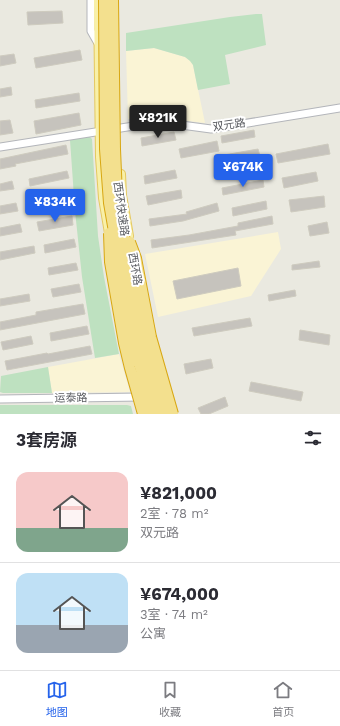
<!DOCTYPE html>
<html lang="zh">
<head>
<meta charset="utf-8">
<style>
	:root { --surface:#fff; --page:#f2f2f3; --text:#2b2b33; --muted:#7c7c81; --line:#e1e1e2; --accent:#2563eb }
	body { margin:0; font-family:"Work Sans","Noto Sans SC",sans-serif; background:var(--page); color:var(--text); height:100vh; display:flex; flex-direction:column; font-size:15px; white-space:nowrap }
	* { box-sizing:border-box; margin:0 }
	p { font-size:13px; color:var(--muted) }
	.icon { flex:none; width:22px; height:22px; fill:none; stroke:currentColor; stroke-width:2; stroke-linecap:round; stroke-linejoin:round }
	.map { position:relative; height:414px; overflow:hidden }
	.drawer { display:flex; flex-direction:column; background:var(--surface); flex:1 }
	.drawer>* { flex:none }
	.price { position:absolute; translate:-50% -34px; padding:0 9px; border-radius:4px; background:var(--accent); color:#fff; font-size:13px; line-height:26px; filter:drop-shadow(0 1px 2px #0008) }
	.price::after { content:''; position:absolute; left:50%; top:24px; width:12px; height:9px; margin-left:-6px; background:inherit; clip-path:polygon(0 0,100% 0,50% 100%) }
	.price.active { background:#222; color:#fff }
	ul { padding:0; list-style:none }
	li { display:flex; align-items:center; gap:12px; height:100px; padding:0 16px }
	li+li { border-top:1px solid var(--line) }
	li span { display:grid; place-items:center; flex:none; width:112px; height:80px; border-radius:12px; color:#555 }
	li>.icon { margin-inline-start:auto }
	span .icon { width:48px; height:48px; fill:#fffc; stroke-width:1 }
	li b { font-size:17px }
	h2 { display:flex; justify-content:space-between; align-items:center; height:48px; padding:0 16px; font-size:17px }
	.dock { display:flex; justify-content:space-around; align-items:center; height:56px; border-top:1px solid var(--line); background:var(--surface); font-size:11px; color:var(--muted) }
	.dock a { display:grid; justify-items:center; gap:2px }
	.dock .active { color:var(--accent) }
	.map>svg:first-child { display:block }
</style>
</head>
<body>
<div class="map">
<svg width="340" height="414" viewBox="0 0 340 414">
	<rect width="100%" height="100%" fill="#eae9e0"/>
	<!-- commercial -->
	<path fill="#faf4d5" d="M154 48 185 57 191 61 193 65 205 123 156 117 128 119 126 51Z
		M278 232 281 249 251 296 158 317 145 254Z
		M119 354 130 392 52 393 48 367Z"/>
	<!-- green -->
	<path fill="#bee1c0" d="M256 14H262L266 45 225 55 230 84 198 90 193 65 190 61 185 57 154 48 126 51V33L230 17Z
		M89 136 92 139 98 236 104 277 119 354 95 358 82 277 75 211 70 140Z
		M48 367 52 393H3L0 392 1 376Z
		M0 405H127L131 406 133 414H0Z"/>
	<!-- building -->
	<path fill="#c6c3bd" stroke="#cecbbf" d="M62 11 63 23 28 25 27 12Z
		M80 50 82 60 36 68 34 58Z
		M14 54 16 63 0 66V56Z
		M11 87 12 95 0 97V89Z
		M79 93 80 101 36 108 35 100Z
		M79 113 81 125 36 134 34 121Z
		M10 120 13 133 0 135V121Z
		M254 130 255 137 222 143 221 136Z
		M174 132 176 140 142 146 141 138Z
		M217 141 219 151 181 158 179 149Z
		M328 144 330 154 278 163 276 154Z
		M66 145 68 154 15 164 16 166 0 169V159Z
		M258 149 260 156H258L261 169 226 176 224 169H227L224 155Z
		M175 170 177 178 145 184 144 176Z
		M67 171 69 178 30 186 29 179Z
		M316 172 318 181 284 188 282 178Z
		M263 180 264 187 223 195 222 188Z
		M12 181 14 189 0 191V184Z
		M181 190 182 198 148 205 146 196Z
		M72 194 74 201 34 208 33 202Z
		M324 196 325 207 291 212 289 200Z
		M266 201 267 209 233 216 232 208Z
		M16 203 18 211 0 214V206Z
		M217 203 219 211 183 221 150 226 149 219 187 214 186 212Z
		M72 216 73 225 39 231 37 222Z
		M272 216 273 224 235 231 236 235 152 248 151 240 189 235 238 226V223Z
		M327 222 329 233 310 236 308 226Z
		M20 224 22 232 0 236V228Z
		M74 239 76 247 45 253 44 245Z
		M34 246 35 253 0 260V252Z
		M319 261 320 267 292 270V265Z
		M76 263 78 270 49 275 48 268Z
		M238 268 241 286 177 299 173 281Z
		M79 284 81 292 53 297 51 289Z
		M295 290 296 296 269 301 268 295Z
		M29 294 30 301 0 306V299Z
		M83 304 85 314 0 330V322L36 315V312Z
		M250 318 252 326 194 336 192 328Z
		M87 326 89 334 51 341 50 333Z
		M300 330 330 335 329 345 299 340Z
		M31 336 33 344 3 350 1 342Z
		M90 346 92 354 7 370 5 361 47 353 48 354Z
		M211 359 213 368 186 374 184 364Z
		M251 382 303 392 301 401 249 391Z
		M225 397 228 406 209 414H201L198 408Z"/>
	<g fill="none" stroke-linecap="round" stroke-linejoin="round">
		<defs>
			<path id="minor" d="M91 0V31L99 45
				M0 147 159 122 211 129 340 108
				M0 399 142 397"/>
			<path id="major" d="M98 0 100 157 103 198 110 239
				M121 174 122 195 129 236"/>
		</defs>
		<!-- minor casing -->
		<use href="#minor" stroke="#b3b5ba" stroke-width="9"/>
		<!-- major casing -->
		<use href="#major" stroke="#e5c85f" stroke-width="10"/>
		<!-- minor -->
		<use href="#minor" stroke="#fff" stroke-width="7"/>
		<!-- major -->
		<use href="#major" stroke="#f8f0a8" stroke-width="8"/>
		<defs>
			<path id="highway-bridge" d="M104 0 105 149 109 203 133 341 153 414
				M113 0 115 149 117 196 142 339 163 414
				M109 233 110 262 124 343 130 368 143 414
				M130 242 136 258 151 337 173 414"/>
		</defs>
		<!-- highway-bridge casing -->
		<use href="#highway-bridge" stroke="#d8a712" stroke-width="12" stroke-linecap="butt"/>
		<!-- highway-bridge -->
		<use href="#highway-bridge" stroke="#f3e08e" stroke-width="10"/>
	</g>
	<g text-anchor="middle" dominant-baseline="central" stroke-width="4" stroke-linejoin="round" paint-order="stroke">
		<!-- street labels -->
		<g font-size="11" fill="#595b60" stroke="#fff">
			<text transform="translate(229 125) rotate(-8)">双元路</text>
			<text transform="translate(121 209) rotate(82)">西环快速路</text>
			<text transform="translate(135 269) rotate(80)">西环路</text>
			<text transform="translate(71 398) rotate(-1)">运泰路</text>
		</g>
	</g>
</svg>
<b class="price active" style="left:158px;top:139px">¥821K</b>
<b class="price" style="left:243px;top:188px">¥674K</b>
<b class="price" style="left:55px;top:223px">¥834K</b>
</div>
<section class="drawer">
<h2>3套房源<svg class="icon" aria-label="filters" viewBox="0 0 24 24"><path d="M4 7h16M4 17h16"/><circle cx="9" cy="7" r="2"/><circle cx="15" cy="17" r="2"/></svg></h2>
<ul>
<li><span style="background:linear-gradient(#f6c9c9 70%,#7fa58c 0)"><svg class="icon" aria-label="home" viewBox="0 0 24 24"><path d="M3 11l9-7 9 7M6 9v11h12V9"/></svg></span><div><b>¥821,000</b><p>2室 · 78 m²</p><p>双元路</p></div></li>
<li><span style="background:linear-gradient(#bfe0f5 65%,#9aa5b1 0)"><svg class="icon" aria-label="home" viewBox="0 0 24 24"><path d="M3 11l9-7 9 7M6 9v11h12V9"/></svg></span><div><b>¥674,000</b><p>3室 · 74 m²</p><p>公寓</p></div></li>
</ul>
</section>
<nav class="dock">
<a class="active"><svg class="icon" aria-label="map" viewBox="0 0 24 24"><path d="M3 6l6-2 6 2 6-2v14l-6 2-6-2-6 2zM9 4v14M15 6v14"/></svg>地图</a>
<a><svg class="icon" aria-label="saved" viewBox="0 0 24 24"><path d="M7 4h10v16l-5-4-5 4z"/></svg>收藏</a>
<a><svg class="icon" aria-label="home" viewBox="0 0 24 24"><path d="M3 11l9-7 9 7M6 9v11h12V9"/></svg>首页</a>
</nav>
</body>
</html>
